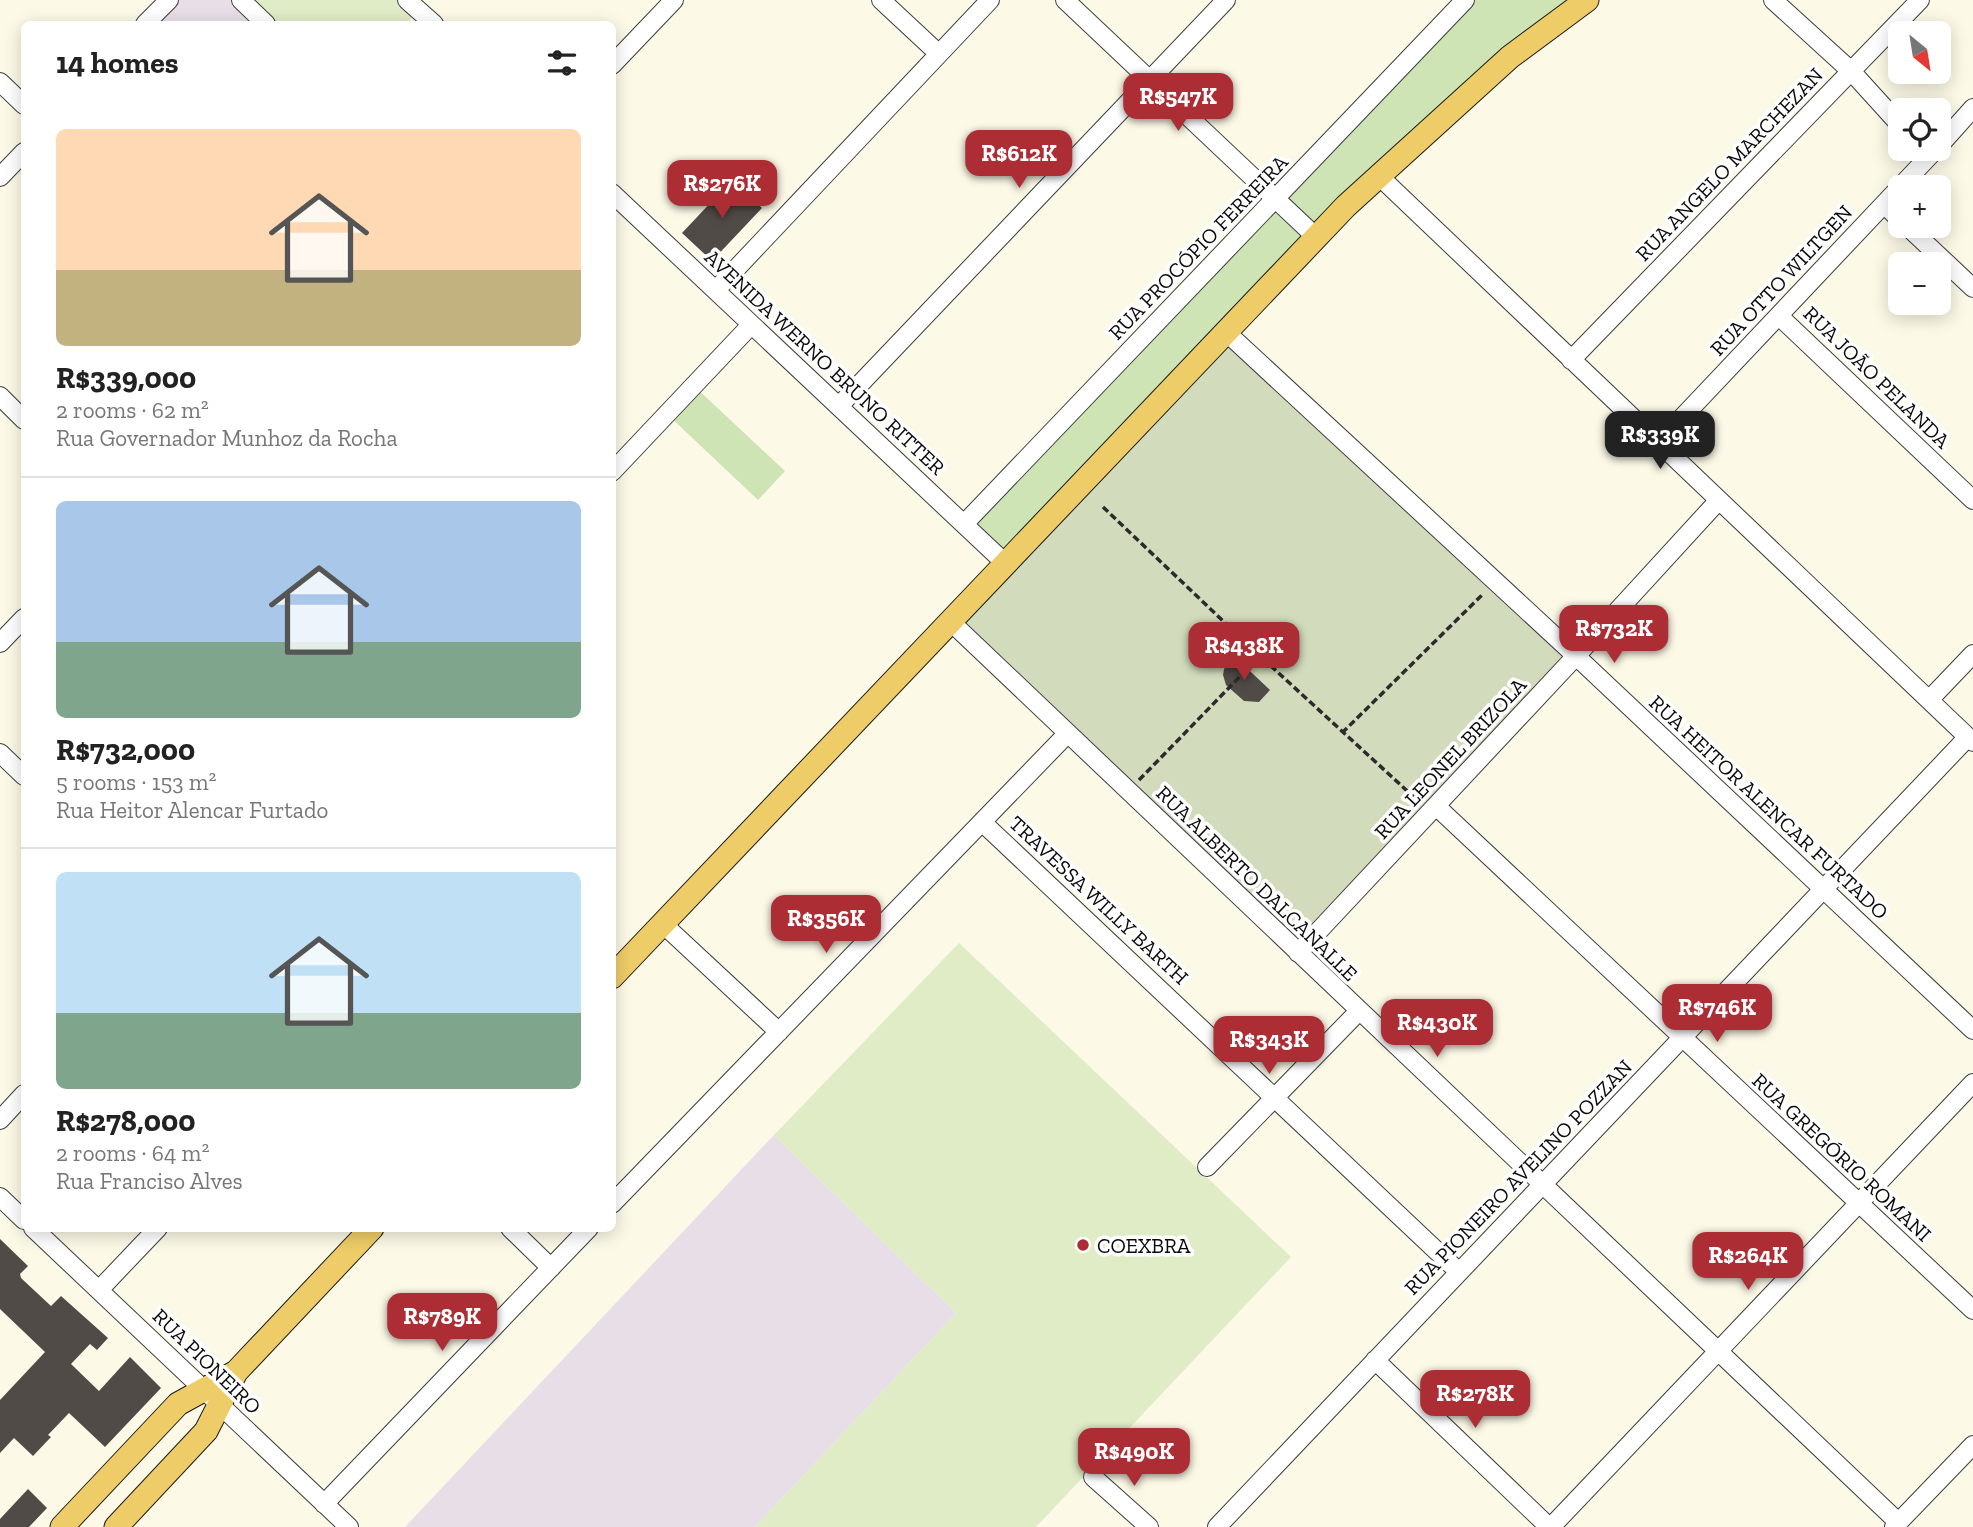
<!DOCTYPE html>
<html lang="en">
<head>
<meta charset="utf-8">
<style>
	:root { --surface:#fff; --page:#f6f6f6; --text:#222; --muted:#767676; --line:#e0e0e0; --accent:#ad2d34 }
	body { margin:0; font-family:"Zilla Slab",serif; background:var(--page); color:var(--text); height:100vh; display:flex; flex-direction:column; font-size:26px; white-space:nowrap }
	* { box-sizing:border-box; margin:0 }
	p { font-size:23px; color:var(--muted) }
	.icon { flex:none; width:38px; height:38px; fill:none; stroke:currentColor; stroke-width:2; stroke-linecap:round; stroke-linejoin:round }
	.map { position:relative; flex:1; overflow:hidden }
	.drawer { position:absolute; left:21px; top:21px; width:595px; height:1211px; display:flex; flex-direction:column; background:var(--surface); border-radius:10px; box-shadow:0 4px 18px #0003 }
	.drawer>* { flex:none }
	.needle { width:46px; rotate:150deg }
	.fabs { position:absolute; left:1888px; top:21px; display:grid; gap:14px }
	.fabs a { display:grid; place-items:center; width:63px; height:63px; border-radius:10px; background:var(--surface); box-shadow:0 4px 18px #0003; font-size:35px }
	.price { position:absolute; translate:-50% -60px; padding:0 16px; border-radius:14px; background:var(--accent); color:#fff; font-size:23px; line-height:46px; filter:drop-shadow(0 2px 4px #0008) }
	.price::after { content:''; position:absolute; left:50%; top:42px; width:21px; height:16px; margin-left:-10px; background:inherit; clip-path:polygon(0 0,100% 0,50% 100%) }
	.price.current { background:#222; color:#fff }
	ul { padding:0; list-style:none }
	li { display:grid; align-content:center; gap:14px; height:371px; padding:0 35px }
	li+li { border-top:2px solid var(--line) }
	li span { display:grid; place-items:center; height:217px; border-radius:10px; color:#555 }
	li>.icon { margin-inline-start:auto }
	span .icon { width:126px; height:126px; fill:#fffc; stroke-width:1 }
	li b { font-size:30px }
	h2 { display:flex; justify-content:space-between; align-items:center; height:84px; padding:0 35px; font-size:30px }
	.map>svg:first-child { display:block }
</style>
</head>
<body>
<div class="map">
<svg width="1973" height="1527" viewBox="0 0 1973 1527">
	<rect width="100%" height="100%" fill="#fdf9e7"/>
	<!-- industrial -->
	<path fill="#e7dee8" d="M169 0H241L266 24H145Z
		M774 1135 956 1313 755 1527H405Z"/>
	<!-- green -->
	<path fill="#cee4b5" d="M1465 0H1587L1439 119 1006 564 964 524Z
		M694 386 785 471 758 500 667 414Z"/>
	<!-- cemetery -->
	<path fill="#d2dcbc" d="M1225 331 1576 656 1298 953 951 622Z"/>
	<!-- pitch -->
	<path fill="#dfecc6" d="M241 0H407L417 9 407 24H266Z
		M959 943 1291 1257 1036 1527H755L956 1313 774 1135Z"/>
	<!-- building -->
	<path fill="#514b47" d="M732 180 762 208 712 261 682 233Z
		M1235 657 1270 690 1259 702 1244 701 1226 685 1223 675 1224 669Z
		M0 1239 28 1266 20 1274 21 1278 51 1306 61 1296 108 1338 97 1350 90 1344 71 1364 99 1391 130 1357 161 1388 105 1447 69 1413 48 1435 51 1437 33 1456 14 1438 0 1453V1400L45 1352 0 1309Z
		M28 1489 47 1508 29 1527H0V1519Z"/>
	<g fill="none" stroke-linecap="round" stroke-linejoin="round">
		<defs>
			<path id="minor" d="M241 0 266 24
				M407 0 434 24
				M881 0 939 54
				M1065 0 1317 238
				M1773 0 1851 71 1900 125
				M145 24 169 0
				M612 65 674 0
				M0 82 24 105
				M1939 146 1973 108
				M1379 176 1973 742
				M0 177 24 152
				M612 193 1006 564
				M1884 204 1900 220
				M1907 226 1973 288
				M716 290 990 0
				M1779 316 1973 500
				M1225 331 1576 656 1973 1030
				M1571 360 1920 0
				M0 396 24 420
				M839 406 1226 0
				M1658 443 1936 149
				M612 472 751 325
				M964 524 1465 0
				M951 622 1898 1522
				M0 643 24 618
				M1929 700 1973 654
				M0 753 24 776
				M1436 806 1973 1310
				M982 822 1459 1272
				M663 924 779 1032
				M1298 953 1576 656 1719 500
				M0 1120 24 1094
				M1207 1167 1359 1011
				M0 1197 24 1220
				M612 1204 1068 733
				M33 1228 349 1527
				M510 1228 551 1268
				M99 1290 158 1228
				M1375 1360 1549 1527
				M1093 1477 1149 1527
				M324 1504 589 1228
				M1217 1527 1968 737
				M1551 1527 1973 1083
				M1894 1527 1973 1445"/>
			<path id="major" d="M612 977 1346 206 1510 57 1587 0
				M62 1527 178 1404 236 1372
				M116 1527 206 1431 236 1372 372 1228"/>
		</defs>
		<!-- minor casing -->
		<use href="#minor" stroke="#3c3c3c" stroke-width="20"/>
		<!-- major casing -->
		<use href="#major" stroke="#1a1a1a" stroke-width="25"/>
		<!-- path -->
		<path stroke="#2b2b2b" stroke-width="3.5" stroke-dasharray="7 3.5" stroke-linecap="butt" d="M1103 507 1260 656 1416 799
			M1342 733 1483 594
			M1139 780 1260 656"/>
		<!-- minor -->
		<use href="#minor" stroke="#fff" stroke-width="18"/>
		<!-- major -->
		<use href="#major" stroke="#eecc67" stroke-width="23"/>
	</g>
	<!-- markers -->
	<circle fill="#ad2d34" stroke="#fff" stroke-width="2.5" cx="1083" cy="1245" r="7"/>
	<g text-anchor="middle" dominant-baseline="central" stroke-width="7" stroke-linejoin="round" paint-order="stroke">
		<!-- street labels -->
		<g font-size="21" fill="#090909" stroke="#fff">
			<text transform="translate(1729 164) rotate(-46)">RUA ANGELO MARCHEZAN</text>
			<text transform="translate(1198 247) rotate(-46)">RUA PROCÓPIO FERREIRA</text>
			<text transform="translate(1781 280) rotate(-47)">RUA OTTO WILTGEN</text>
			<text transform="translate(825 362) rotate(43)">AVENIDA WERNO BRUNO RITTER</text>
			<text transform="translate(1877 377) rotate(44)">RUA JOÃO PELANDA</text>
			<text transform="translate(1450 758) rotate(-47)">RUA LEONEL BRIZOLA</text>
			<text transform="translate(1769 807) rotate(43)">RUA HEITOR ALENCAR FURTADO</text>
			<text transform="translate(1257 883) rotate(44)">RUA ALBERTO DALCANALLE</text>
			<text transform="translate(1099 900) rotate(43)">TRAVESSA WILLY BARTH</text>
			<text transform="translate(1842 1157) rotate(43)">RUA GREGÓRIO ROMANI</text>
			<text transform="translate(1518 1177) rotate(-46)">RUA PIONEIRO AVELINO POZZAN</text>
			<text transform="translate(207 1361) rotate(44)">RUA PIONEIRO</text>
		</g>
		<!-- poi labels -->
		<g font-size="21" fill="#090909" stroke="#fff" text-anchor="start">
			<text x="1097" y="1245">COEXBRA</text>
		</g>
	</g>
</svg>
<div class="fabs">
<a><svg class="needle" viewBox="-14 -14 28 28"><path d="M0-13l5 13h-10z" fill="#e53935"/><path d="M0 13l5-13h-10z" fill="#767676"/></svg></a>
<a><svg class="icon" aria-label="locate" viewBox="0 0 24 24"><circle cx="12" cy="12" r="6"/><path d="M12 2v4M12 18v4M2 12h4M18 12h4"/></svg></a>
<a>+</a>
<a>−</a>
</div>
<b class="price" style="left:1178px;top:133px">R$547K</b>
<b class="price" style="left:1019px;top:190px">R$612K</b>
<b class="price" style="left:722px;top:220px">R$276K</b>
<b class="price current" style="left:1660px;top:471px">R$339K</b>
<b class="price" style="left:1614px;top:665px">R$732K</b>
<b class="price" style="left:1244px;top:682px">R$438K</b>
<b class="price" style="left:826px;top:955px">R$356K</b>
<b class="price" style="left:1717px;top:1044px">R$746K</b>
<b class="price" style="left:1437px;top:1059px">R$430K</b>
<b class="price" style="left:1269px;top:1076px">R$343K</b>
<b class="price" style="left:1748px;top:1292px">R$264K</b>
<b class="price" style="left:442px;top:1353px">R$789K</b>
<b class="price" style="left:1475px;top:1430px">R$278K</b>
<b class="price" style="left:1134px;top:1488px">R$490K</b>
<section class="drawer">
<h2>14 homes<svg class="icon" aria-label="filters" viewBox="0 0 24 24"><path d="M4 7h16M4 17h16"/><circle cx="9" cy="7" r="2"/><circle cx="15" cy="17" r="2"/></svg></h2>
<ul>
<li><span style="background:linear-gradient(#ffd9b3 65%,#c2b280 0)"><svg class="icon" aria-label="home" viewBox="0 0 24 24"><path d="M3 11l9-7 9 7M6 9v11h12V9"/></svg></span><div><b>R$339,000</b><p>2 rooms · 62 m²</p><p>Rua Governador Munhoz da Rocha</p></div></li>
<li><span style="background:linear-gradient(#a9c7e8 65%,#7fa58c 0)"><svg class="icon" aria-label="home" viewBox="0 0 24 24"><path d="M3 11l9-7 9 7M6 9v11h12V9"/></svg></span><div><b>R$732,000</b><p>5 rooms · 153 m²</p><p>Rua Heitor Alencar Furtado</p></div></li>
<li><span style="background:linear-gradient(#bfe0f5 65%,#7fa58c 0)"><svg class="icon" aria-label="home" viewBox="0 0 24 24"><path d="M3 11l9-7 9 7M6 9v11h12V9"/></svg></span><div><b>R$278,000</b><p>2 rooms · 64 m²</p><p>Rua Franciso Alves</p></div></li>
</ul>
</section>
</div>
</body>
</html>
